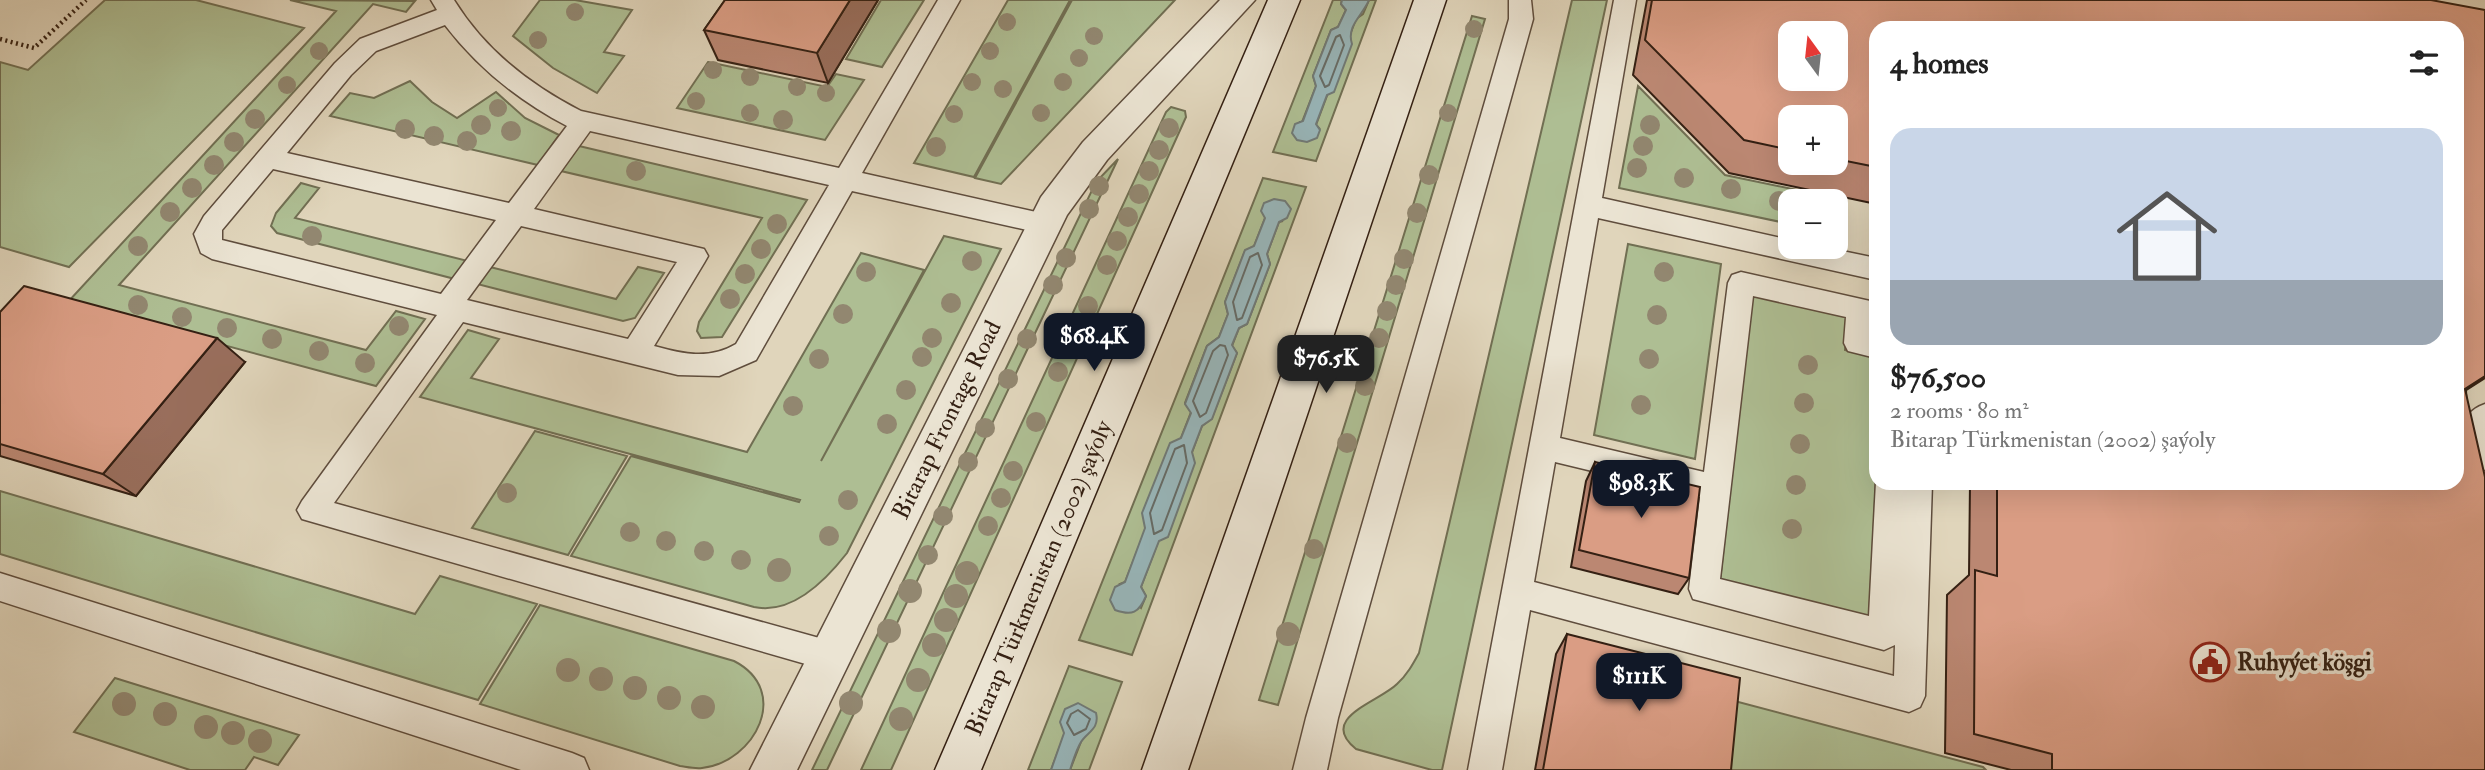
<!DOCTYPE html>
<html lang="en">
<head>
<meta charset="utf-8">
<style>
	:root { --surface:#fff; --page:#f2f2f2; --text:#222; --muted:#767676; --accent:#111827 }
	body { margin:0; font-family:"IM FELL Double Pica",serif; background:var(--page); color:var(--text); height:100vh; display:flex; flex-direction:column; font-size:26px; white-space:nowrap }
	* { box-sizing:border-box; margin:0 }
	p { font-size:23px; color:var(--muted) }
	.icon { flex:none; width:38px; height:38px; fill:none; stroke:currentColor; stroke-width:2; stroke-linecap:round; stroke-linejoin:round }
	.map { position:relative; flex:1; overflow:hidden }
	.sheet { position:absolute; left:1869px; top:21px; width:595px; height:469px; display:flex; flex-direction:column; background:var(--surface); border-radius:21px; box-shadow:0 7px 28px #0002 }
	.sheet>* { flex:none }
	.needle { width:46px; rotate:345deg }
	.tools { position:absolute; left:1778px; top:21px; display:grid; gap:14px }
	.tools a { display:grid; place-items:center; width:70px; height:70px; border-radius:14px; background:var(--surface); box-shadow:0 7px 28px #0002; font-size:35px }
	.price { position:absolute; translate:-50% -60px; padding:0 16px; border-radius:14px; background:var(--accent); color:#fff; font-size:23px; line-height:46px; filter:drop-shadow(0 2px 4px #0008) }
	.price::after { content:''; position:absolute; left:50%; top:42px; width:21px; height:16px; margin-left:-10px; background:inherit; clip-path:polygon(0 0,100% 0,50% 100%) }
	.price.active { background:#222; color:#fff }
	ul { padding:0; list-style:none }
	li { display:grid; align-content:center; gap:14px; height:371px; padding:0 21px }
	li span { display:grid; place-items:center; height:217px; border-radius:21px; color:#555 }
	li>.icon { margin-inline-start:auto }
	span .icon { width:126px; height:126px; fill:#fffc; stroke-width:1 }
	li b { font-size:30px }
	h2 { display:flex; justify-content:space-between; align-items:center; height:84px; padding:0 21px; font-size:30px }
	.map>svg:first-child { display:block }
</style>
</head>
<body>
<div class="map">
<svg width="2485" height="770" viewBox="0 0 2485 770">
	<rect width="100%" height="100%" fill="#e0d5bb"/>
	<filter id="stains"><feTurbulence type="fractalNoise" baseFrequency=".00286" numOctaves="4"/><feColorMatrix values="0 0 0 0 .2 0 0 0 0 .09 0 0 0 0 .02 0 0 0 .5 -.17"/></filter>
	<radialGradient id="worn" r=".72"><stop offset=".6" stop-color="#630" stop-opacity="0"/><stop offset="1" stop-color="#630" stop-opacity=".3"/></radialGradient>
	<!-- green -->
	<path fill="#aebe93" stroke="#716f53" stroke-width="2" fill-rule="evenodd" d="M105 0H196L304 28 69 267 0 247V62L28 70Z
		M290 0 415 1 406 12 373 4 119 285 366 350 396 311 425 319 376 386 67 303 336 11Z
		M540 0H575L632 10 604 52 624 56 597 93 553 68 513 36Z
		M881 0H924L882 67 846 59Z
		M1008 0H1070L974 177 914 163Z
		M1072 0H1175L1001 184 975 178Z
		M1333 0H1342L1341 4 1346 10 1338 27 1331 30 1313 76 1316 86 1302 122H1299L1318 127 1316 125 1356 19 1363 14 1369 0H1376L1316 161 1273 152Z
		M1572 0H1607L1442 770H1432L1356 749C1317 718 1379 702 1397 684 1407 675 1413 664 1419 653Z
		M1472 16 1485 19 1278 705 1259 700Z
		M708 62 827 87 836 74 864 80 825 140 677 108Z
		M410 81 432 102 457 118 496 92 525 118 559 135 538 165 330 116 350 93 374 98Z
		M1638 86 1725 175 1845 200 1843 235 1836 234V201H1790V224L1619 188Z
		M1171 107 1185 111 1186 117 891 770H861L1166 112Z
		M579 146 807 200 722 337 701 338 697 331 699 322 762 218 561 171Z
		M1118 159 827 770H812L1096 182Z
		M1263 178 1306 187 1132 655 1079 640ZM1265 218 1283 221 1279 222 1267 254 1270 264 1247 324 1239 328 1232 346 1237 353 1212 418 1202 426 1141 587 1146 596 1141 608 1120 584 1125 582 1191 412 1185 403 1207 346 1219 337 1228 314 1225 302 1245 251 1254 246Z
		M301 183 319 188 295 218 468 261 455 279 277 233 271 226 276 213Z
		M944 236 1001 249 847 553C826 580 792 615 754 607L571 556 631 456 799 502 800 500 420 397 468 330 499 339 471 378 747 452 861 253 924 270 821 461Z
		M1628 244 1721 264 1695 459 1594 435Z
		M490 267 616 299 638 267 664 273 635 318 623 321 477 284Z
		M1752 295 1847 316 1845 350 1876 358V480L1869 618 1720 581Z
		M535 431 627 456 568 555 472 528Z
		M0 491 415 614 440 576 537 604 478 700 0 554Z
		M540 605 734 661C792 691 755 762 702 768 695 769 687 767 680 766L480 704Z
		M1069 666 1122 682 1089 770H1070L1082 739 1065 733 1051 770H1028Z
		M115 678 299 735 278 765 254 757 245 770H190L74 732Z
		M1727 699 1983 767 1986 770H1720Z"/>
	<!-- water -->
	<path fill="#98b6ba" stroke="#707a77" stroke-width="2" d="M1342 0H1369C1363 15 1346 26 1352 44L1334 92 1327 95 1316 124 1320 130 1317 138 1307 142 1297 140 1292 133 1295 124 1303 121 1316 86 1313 76 1331 30 1338 27 1346 10 1341 4Z
		M1274 199 1285 201 1291 209 1287 218 1279 222 1267 254 1270 264 1247 324 1239 328 1232 345 1237 353 1212 419 1202 426 1192 452 1195 463 1168 537 1159 541 1141 587 1146 596C1139 613 1132 616 1115 610L1110 600 1115 587 1125 582 1145 528 1142 513 1170 443 1181 438 1191 413 1185 404 1207 346 1219 337 1228 314 1225 302 1245 250 1254 246 1265 218 1261 211 1264 203Z
		M1078 703 1096 713C1100 729 1087 732 1081 742 1076 750 1073 761 1070 770H1051L1064 733 1060 722 1065 709Z"/>
	<g fill="none" stroke-linecap="round" stroke-linejoin="round">
		<!-- shore -->
		<path stroke="#666b66" stroke-width="2" d="M1340 35 1344 45 1329 85 1325 87 1320 76 1336 37Z
			M1258 253 1262 265 1242 318 1237 320 1233 302 1250 257Z
			M1220 345 1225 346 1228 355 1206 413 1200 417 1193 401 1213 351Z
			M1184 445 1187 463 1162 530 1154 534 1150 513 1175 449Z
			M1078 710 1090 719 1086 729 1074 735 1067 723 1071 714Z"/>
		<defs>
			<path id="lane" d="M431 0H454C484 49 530 85 581 111L839 168 938 0H960L862 173 1045 214 1054 217 1058 224 1054 231 1045 234 852 191 756 360 719 376 678 375 463 322 334 503 830 641 841 645 846 656 841 667 830 671 302 519 297 510 302 501 437 315 212 259 201 253 194 234 204 216 335 63 360 39 437 10ZM445 25C478 68 519 101 567 126L509 203 287 153 351 75 376 51ZM590 131 829 185 736 344C709 360 683 354 654 346L704 263 708 256 704 249 534 209ZM273 169 496 220 441 294 222 240V230ZM521 226 677 262 628 339 467 300Z
				M1509 0H1531L1533 19 1338 718 1327 770H1293L1306 718 1509 19Z
				M1614 0H1636L1602 198 1790 240V247H1823L1876 258V280L1598 218 1560 438 1704 472 1728 283 1732 275 1741 272 1870 301 1874 309 1872 335 1876 336V358L1848 351 1844 343 1846 317 1753 296 1720 579 1869 616 1876 482 1932 483 1925 696 1920 707 1909 712 1530 610 1502 770H1468ZM1555 462 1700 497 1689 589 1693 599 1884 650 1895 645 1894 676 1534 582Z
				M2485 404V470L2475 466C2463 441 2454 415 2485 404Z
				M0 573 572 753 584 758 589 770H521L0 601Z"/>
			<path id="street" d="M1220 0H1255L1107 160 1067 215 797 770H750L1041 197 1083 142Z"/>
			<path id="secondary" d="M1268 0H1300L981 770H935Z
				M1414 0H1446L1188 770H1142Z"/>
		</defs>
		<!-- lane casing -->
		<use href="#lane" stroke="#5f4d3d" stroke-width="3"/>
		<!-- street casing -->
		<use href="#street" stroke="#5f4d3d" stroke-width="3"/>
		<!-- secondary casing -->
		<use href="#secondary" stroke="#342013" stroke-width="3"/>
		<!-- path -->
		<path stroke="#342013" stroke-width="4.5" stroke-dasharray="2 3.5" stroke-linecap="butt" d="M0 39 34 48 86 0"/>
		<!-- lane -->
		<use href="#lane" fill="#ebe4d3" fill-rule="evenodd"/>
		<!-- street -->
		<use href="#street" fill="#ebe4d3" fill-rule="evenodd"/>
		<!-- secondary -->
		<use href="#secondary" fill="#ebe4d3" fill-rule="evenodd"/>
	</g>
	<!-- trees -->
	<g fill="#928770">
		<circle cx="575" cy="12" r="9"/>
		<circle cx="1007" cy="22" r="9"/>
		<circle cx="1474" cy="29" r="9"/>
		<circle cx="1094" cy="36" r="9"/>
		<circle cx="538" cy="40" r="9"/>
		<circle cx="319" cy="51" r="9"/>
		<circle cx="990" cy="51" r="9"/>
		<circle cx="1079" cy="58" r="9"/>
		<circle cx="713" cy="70" r="9"/>
		<circle cx="750" cy="77" r="9"/>
		<circle cx="972" cy="82" r="9"/>
		<circle cx="1063" cy="82" r="9"/>
		<circle cx="287" cy="85" r="9"/>
		<circle cx="797" cy="87" r="9"/>
		<circle cx="1003" cy="89" r="9"/>
		<circle cx="826" cy="93" r="9"/>
		<circle cx="696" cy="101" r="9"/>
		<circle cx="498" cy="108" r="9"/>
		<circle cx="750" cy="113" r="9"/>
		<circle cx="1041" cy="113" r="9"/>
		<circle cx="1448" cy="113" r="9"/>
		<circle cx="954" cy="114" r="9"/>
		<circle cx="255" cy="119" r="10"/>
		<circle cx="783" cy="120" r="10"/>
		<circle cx="481" cy="125" r="10"/>
		<circle cx="1650" cy="125" r="10"/>
		<circle cx="1169" cy="128" r="10"/>
		<circle cx="405" cy="129" r="10"/>
		<circle cx="511" cy="131" r="10"/>
		<circle cx="434" cy="136" r="10"/>
		<circle cx="467" cy="141" r="10"/>
		<circle cx="234" cy="142" r="10"/>
		<circle cx="1643" cy="146" r="10"/>
		<circle cx="936" cy="147" r="10"/>
		<circle cx="1159" cy="150" r="10"/>
		<circle cx="214" cy="165" r="10"/>
		<circle cx="1637" cy="168" r="10"/>
		<circle cx="636" cy="171" r="10"/>
		<circle cx="1149" cy="171" r="10"/>
		<circle cx="1429" cy="175" r="10"/>
		<circle cx="1684" cy="178" r="10"/>
		<circle cx="1099" cy="186" r="10"/>
		<circle cx="192" cy="188" r="10"/>
		<circle cx="1731" cy="189" r="10"/>
		<circle cx="1139" cy="194" r="10"/>
		<circle cx="1779" cy="201" r="10"/>
		<circle cx="1089" cy="209" r="10"/>
		<circle cx="170" cy="212" r="10"/>
		<circle cx="1417" cy="213" r="10"/>
		<circle cx="1128" cy="217" r="10"/>
		<circle cx="777" cy="224" r="10"/>
		<circle cx="312" cy="236" r="10"/>
		<circle cx="1117" cy="241" r="10"/>
		<circle cx="138" cy="246" r="10"/>
		<circle cx="761" cy="249" r="10"/>
		<circle cx="1066" cy="258" r="10"/>
		<circle cx="1404" cy="259" r="10"/>
		<circle cx="972" cy="261" r="10"/>
		<circle cx="1107" cy="265" r="10"/>
		<circle cx="866" cy="272" r="10"/>
		<circle cx="1664" cy="272" r="10"/>
		<circle cx="745" cy="274" r="10"/>
		<circle cx="1053" cy="285" r="10"/>
		<circle cx="1396" cy="285" r="10"/>
		<circle cx="730" cy="299" r="10"/>
		<circle cx="951" cy="303" r="10"/>
		<circle cx="138" cy="305" r="10"/>
		<circle cx="1088" cy="306" r="10"/>
		<circle cx="1387" cy="311" r="10"/>
		<circle cx="843" cy="314" r="10"/>
		<circle cx="1657" cy="315" r="10"/>
		<circle cx="182" cy="317" r="10"/>
		<circle cx="399" cy="326" r="10"/>
		<circle cx="227" cy="328" r="10"/>
		<circle cx="932" cy="338" r="10"/>
		<circle cx="1379" cy="338" r="10"/>
		<circle cx="272" cy="339" r="10"/>
		<circle cx="1027" cy="339" r="10"/>
		<circle cx="1071" cy="344" r="10"/>
		<circle cx="319" cy="351" r="10"/>
		<circle cx="922" cy="357" r="10"/>
		<circle cx="819" cy="359" r="10"/>
		<circle cx="1649" cy="359" r="10"/>
		<circle cx="365" cy="363" r="10"/>
		<circle cx="1808" cy="365" r="10"/>
		<circle cx="1058" cy="372" r="10"/>
		<circle cx="1008" cy="379" r="10"/>
		<circle cx="1365" cy="386" r="10"/>
		<circle cx="906" cy="390" r="10"/>
		<circle cx="1804" cy="403" r="10"/>
		<circle cx="1641" cy="405" r="10"/>
		<circle cx="793" cy="406" r="10"/>
		<circle cx="1036" cy="422" r="10"/>
		<circle cx="887" cy="424" r="10"/>
		<circle cx="985" cy="428" r="10"/>
		<circle cx="1347" cy="443" r="10"/>
		<circle cx="1800" cy="444" r="10"/>
		<circle cx="968" cy="462" r="10"/>
		<circle cx="1013" cy="471" r="10"/>
		<circle cx="1796" cy="485" r="10"/>
		<circle cx="507" cy="493" r="10"/>
		<circle cx="1001" cy="498" r="10"/>
		<circle cx="848" cy="500" r="10"/>
		<circle cx="943" cy="516" r="10"/>
		<circle cx="988" cy="526" r="10"/>
		<circle cx="1792" cy="529" r="10"/>
		<circle cx="630" cy="532" r="10"/>
		<circle cx="829" cy="536" r="10"/>
		<circle cx="666" cy="541" r="10"/>
		<circle cx="1314" cy="549" r="10"/>
		<circle cx="704" cy="551" r="10"/>
		<circle cx="928" cy="555" r="10"/>
		<circle cx="741" cy="560" r="10"/>
		<circle cx="779" cy="570" r="12"/>
		<circle cx="967" cy="573" r="12"/>
		<circle cx="910" cy="591" r="12"/>
		<circle cx="956" cy="596" r="12"/>
		<circle cx="946" cy="620" r="12"/>
		<circle cx="889" cy="631" r="12"/>
		<circle cx="1288" cy="634" r="12"/>
		<circle cx="934" cy="645" r="12"/>
		<circle cx="568" cy="670" r="12"/>
		<circle cx="601" cy="679" r="12"/>
		<circle cx="918" cy="680" r="12"/>
		<circle cx="635" cy="688" r="12"/>
		<circle cx="669" cy="698" r="12"/>
		<circle cx="851" cy="703" r="12"/>
		<circle cx="124" cy="704" r="12"/>
		<circle cx="703" cy="707" r="12"/>
		<circle cx="165" cy="714" r="12"/>
		<circle cx="901" cy="719" r="12"/>
		<circle cx="206" cy="727" r="12"/>
		<circle cx="233" cy="733" r="12"/>
		<circle cx="260" cy="741" r="12"/>
	</g>
	<!-- wall -->
	<path fill="#bb8772" stroke="#342013" stroke-width="2" fill-rule="evenodd" d="M725 0H878L828 83 718 60 704 30Z
		M1647 0H2431L2466 390 2485 770H2011L1945 753 1947 595 1969 575 1970 483H2457L1876 28V204L1729 173 1633 75ZM1790 117H1836V163H1790Z
		M0 312 245 362 136 496 0 456Z
		M1595 462 1689 578 1678 594 1571 567 1586 481Z
		M1567 634 1731 770H1535L1556 654Z"/>
	<!-- shaded-wall -->
	<path fill="#996e5c" stroke="#342013" stroke-width="2" d="M850 0H878L828 83 817 53Z
		M217 338 245 362 136 496 103 474Z
		M2485 376V378L2457 396V394Z"/>
	<!-- building -->
	<path fill="#da9d84" stroke="#342013" stroke-width="2" fill-rule="evenodd" d="M725 0H850L817 53 704 30Z
		M1652 0H2431L2485 10V376L2465 389 2485 477V770H2052V754L1974 734 1975 570 1997 576V483H2457V28H1876V167L1836 159V117H1790V150L1744 140 1645 40ZM1790 33H1836V79H1790Z
		M24 286 217 338 103 474 0 444V312Z
		M1595 462 1700 487 1689 578 1579 550Z
		M1567 634 1740 678 1731 770H1543Z"/>
	<!-- icons -->
	<defs>
		<symbol id="civic-ring" viewBox="-11 -11 22 22"><circle r="9.5" fill="#ebe4d3" stroke="#8f2418" stroke-width="1.5"/><path d="M-.6-6.5H3V-4.5H.6V-3L4-1V1h2V6H-6V1h2V-1L-.6-3ZM-1.2 2.5V6h2.4V2.5Z" fill="#8f2418"/></symbol>
	</defs>
	<g fill-rule="evenodd">
		<use href="#civic-ring" x="2188" y="640" width="44" height="44"/>
	</g>
	<g text-anchor="middle" dominant-baseline="central" stroke-width="7" stroke-linejoin="round" paint-order="stroke">
		<!-- street labels -->
		<g font-size="24" fill="#342013" stroke="#ebe4d3">
			<text transform="translate(947 420) rotate(-64)">Bitarap Frontage Road</text>
			<text transform="translate(1039 578) rotate(-67)">Bitarap Türkmenistan (2002) şaýoly</text>
		</g>
		<!-- poi labels -->
		<g font-size="24" font-weight="bold" fill="#342013" stroke="#ebe4d3" text-anchor="start">
			<text x="2237" y="662">Ruhyýet köşgi</text>
		</g>
	</g>
	<rect width="100%" height="100%" filter="url(#stains)"/>
	<rect width="100%" height="100%" fill="url(#worn)"/>
</svg>
<div class="tools">
<a><svg class="needle" viewBox="-14 -14 28 28"><path d="M0-13l5 13h-10z" fill="#e53935"/><path d="M0 13l5-13h-10z" fill="#767676"/></svg></a>
<a>+</a>
<a>−</a>
</div>
<b class="price" style="left:1094px;top:373px">$68.4K</b>
<b class="price active" style="left:1326px;top:395px">$76.5K</b>
<b class="price" style="left:1641px;top:520px">$98.3K</b>
<b class="price" style="left:1639px;top:713px">$111K</b>
<section class="sheet">
<h2>4 homes<svg class="icon" aria-label="filters" viewBox="0 0 24 24"><path d="M4 7h16M4 17h16"/><circle cx="9" cy="7" r="2"/><circle cx="15" cy="17" r="2"/></svg></h2>
<ul>
<li><span style="background:linear-gradient(#c9d6e8 70%,#9aa5b1 0)"><svg class="icon" aria-label="home" viewBox="0 0 24 24"><path d="M3 11l9-7 9 7M6 9v11h12V9"/></svg></span><div><b>$76,500</b><p>2 rooms · 80 m²</p><p>Bitarap Türkmenistan (2002) şaýoly</p></div></li>
</ul>
</section>
</div>
</body>
</html>
